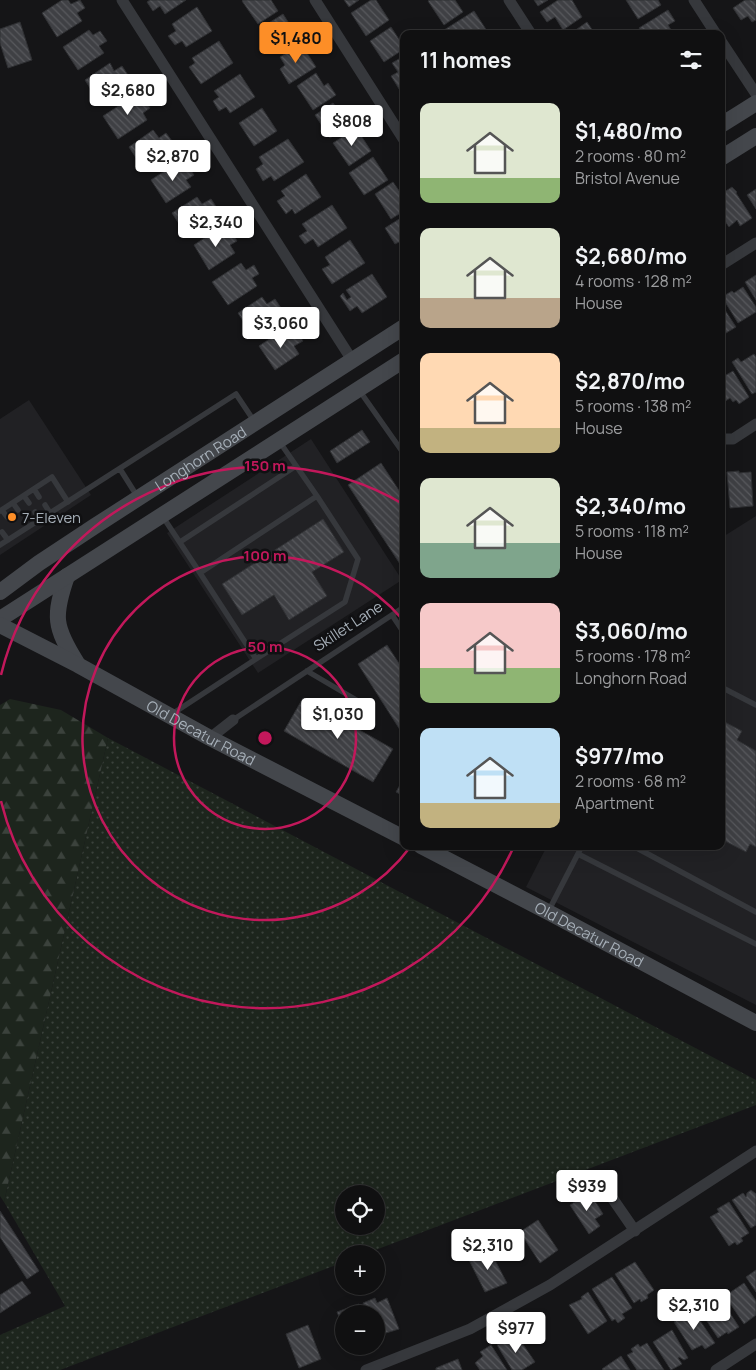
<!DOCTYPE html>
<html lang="en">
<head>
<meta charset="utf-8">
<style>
	:root { --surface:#101011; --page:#1e1e1f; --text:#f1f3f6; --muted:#9c9d9f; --line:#303031; --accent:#fd8e27 }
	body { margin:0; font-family:Manrope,sans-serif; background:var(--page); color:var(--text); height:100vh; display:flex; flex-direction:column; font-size:19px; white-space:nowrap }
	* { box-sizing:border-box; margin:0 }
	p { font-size:16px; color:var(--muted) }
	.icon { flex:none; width:28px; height:28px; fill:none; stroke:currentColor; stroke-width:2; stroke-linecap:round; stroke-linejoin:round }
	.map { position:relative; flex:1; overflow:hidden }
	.side { position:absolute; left:400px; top:30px; width:325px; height:820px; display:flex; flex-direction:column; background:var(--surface); border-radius:10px; box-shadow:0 5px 20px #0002,0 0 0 1px var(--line) }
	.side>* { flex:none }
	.fabs { position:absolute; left:335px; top:1185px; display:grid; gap:10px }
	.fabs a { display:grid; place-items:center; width:50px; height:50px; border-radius:50%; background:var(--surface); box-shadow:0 5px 20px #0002,0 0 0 1px var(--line); font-size:25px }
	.price { position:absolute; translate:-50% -42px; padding:0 11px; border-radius:5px; background:#fff; color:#222; font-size:16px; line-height:32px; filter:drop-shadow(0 1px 2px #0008) }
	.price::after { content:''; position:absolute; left:50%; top:30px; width:15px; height:11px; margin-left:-8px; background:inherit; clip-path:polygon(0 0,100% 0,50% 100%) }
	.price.active { background:var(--accent); color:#111 }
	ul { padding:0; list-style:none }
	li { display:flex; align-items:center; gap:15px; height:125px; padding:0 20px }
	li span { display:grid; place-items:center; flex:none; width:140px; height:100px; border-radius:10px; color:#555 }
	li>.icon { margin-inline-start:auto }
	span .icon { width:60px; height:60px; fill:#fffc; stroke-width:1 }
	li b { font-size:21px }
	h2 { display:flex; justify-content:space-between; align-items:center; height:60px; padding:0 20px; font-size:21px }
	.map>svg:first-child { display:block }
</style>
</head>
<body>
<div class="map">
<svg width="756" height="1370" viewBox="0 0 756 1370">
	<defs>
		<pattern id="grass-dots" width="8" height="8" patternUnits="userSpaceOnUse" patternTransform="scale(1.25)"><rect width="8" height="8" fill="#1d251d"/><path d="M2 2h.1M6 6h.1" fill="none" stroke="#3b423c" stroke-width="1.8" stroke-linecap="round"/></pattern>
		<pattern id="forest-firs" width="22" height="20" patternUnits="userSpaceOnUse" patternTransform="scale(1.25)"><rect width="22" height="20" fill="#1d251d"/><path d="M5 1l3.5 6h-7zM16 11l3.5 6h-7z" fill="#3b423c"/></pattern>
		<pattern id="building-back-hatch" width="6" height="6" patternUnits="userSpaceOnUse" patternTransform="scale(1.25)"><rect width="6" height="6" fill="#3f4044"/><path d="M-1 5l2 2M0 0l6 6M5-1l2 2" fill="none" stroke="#58595d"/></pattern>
	</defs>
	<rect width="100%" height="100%" fill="#151517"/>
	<!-- built -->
	<path fill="#212124" d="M29 400 91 495 0 555V419Z
		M311 439 402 580 258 673 167 533Z
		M756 516V1005L526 887 547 846H721V538Z"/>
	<!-- grass -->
	<path fill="url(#grass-dots)" fill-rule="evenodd" d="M108 738 756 1080V1105L365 1254H344V1262L60 1370H0V1335L65 1306 4 1202ZM344 1194H376V1226H344Z"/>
	<!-- forest -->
	<path fill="url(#forest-firs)" d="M10 699 61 710 108 738 4 1202 0 1196V705Z"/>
	<!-- building -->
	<path fill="url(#building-back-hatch)" stroke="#2f3033" d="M62 0H68L71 4 80 0 85 8 77 13 82 21 57 37 42 13Z
		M150 0H186L165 14 160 6 153 11 147 2Z
		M243 0H271L278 11 258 24 242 1Z
		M344 0H359L349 7Z
		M371 0H376L389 20 366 36 351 13Z
		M430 0H455L463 12 444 25 428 1Z
		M534 0H548L538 6Z
		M558 0H572L582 17 563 30 555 17 547 22 540 12Z
		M626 0H658L661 5 638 19Z
		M745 0H756V20L752 22 748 16 741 20 733 8Z
		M197 7 212 31 186 47 182 41 175 45 168 36 176 31 172 24Z
		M668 10 675 21 668 25 673 33 643 34 639 28Z
		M474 11 489 34H443L441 32Z
		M283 14 299 39 280 51 264 26Z
		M20 22 32 60 8 68 0 43V29Z
		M587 22 595 34H570Z
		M391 27 404 47V49L384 62 370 41Z
		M89 30 93 35 100 31 107 41 99 46 104 53 78 70 63 47Z
		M219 41 233 63 201 84 189 67 195 63 192 58Z
		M301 44 316 67 289 84 280 69 285 65 280 57Z
		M404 56V90L401 92 391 76 398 72 392 63Z
		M110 63 114 71 122 66 128 75 121 80 126 87 100 104 85 80Z
		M316 73 324 86 328 83 336 95 313 110 297 86Z
		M240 74 255 97 230 113 226 107 219 111 213 101 219 97 214 91Z
		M140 92 150 108 143 113 147 120 118 139 103 116Z
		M333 103 342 115 347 112 354 122 330 138 315 115Z
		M262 108 277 131 254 146 239 123Z
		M356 128 371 151 349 166 333 143Z
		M153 130 159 138 166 133 172 141 164 147 168 154 144 170 129 147Z
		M288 139 304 162 274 181 271 176 263 181 256 169 263 164 259 157Z
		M373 157 388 180 364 195 349 173Z
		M175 164 180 172 188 166 194 175 186 180 191 187 166 203 151 180Z
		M306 174 321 197 295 214 292 209 286 214 277 201 285 196 281 191Z
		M393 182 404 198V211L391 219 375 194Z
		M732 187 737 192 736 193 752 218 740 226 737 220 729 227 721 215V194Z
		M756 189V209L747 195Z
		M197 197 202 204 211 199 221 214 187 236 172 213Z
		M332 205 347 228 318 247 313 239 305 244 299 236 307 231 302 224Z
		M404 216V245L401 241 395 244 385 228Z
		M218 229 224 237 232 232 237 241 230 245 235 253 209 270 194 245Z
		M350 240 365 263 332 284 322 269 330 265 325 257Z
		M241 263 246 270 254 265 259 274 252 278 257 286 228 305 212 282Z
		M372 274 387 297 362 313 357 306 350 311 340 296 343 293 347 300 351 297 346 290Z
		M756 275V300L745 282Z
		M743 287 756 307V312L738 323 722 297 732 291 734 293Z
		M262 297 267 304 275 299 281 308 273 313 278 320 253 337 238 313Z
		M721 304 736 327 721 336Z
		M283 330 288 338 297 332 303 341 294 346 299 354 275 370 259 346Z
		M754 354 756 357V392L752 394 732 362 738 358 741 362Z
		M733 371 749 397 739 404 736 400 733 402 730 398 724 402 721 398V378Z
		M362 430 370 442 337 463 330 451Z
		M381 463 404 498V570L348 485Z
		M739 471V473L751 472 753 506 730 508 727 472Z
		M323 519 344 552 312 572 327 596 289 620 274 595 242 615 222 584Z
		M387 645 404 671V736L358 664Z
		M303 698 393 749 373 782 284 731Z
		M721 720 742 731 737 740 756 751V847L750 844 746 852 721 839Z
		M404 778V796L396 792Z
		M587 1188 603 1214 595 1219 600 1226 589 1234 570 1205 587 1194 584 1190Z
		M751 1190 756 1194V1225L751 1228 732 1200 743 1193 746 1197 747 1193Z
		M729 1202 749 1233 741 1238 743 1241 737 1245 735 1242 729 1246 710 1217 719 1212 717 1209Z
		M0 1211 39 1271 27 1279 0 1237Z
		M538 1220 558 1250 540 1263 520 1232Z
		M489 1249 507 1283 485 1292 469 1260Z
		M635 1262 654 1290 647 1295 648 1298 641 1302 640 1299 634 1303 615 1274Z
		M756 1270V1292L746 1277Z
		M612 1277 632 1308 622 1314 625 1318 618 1323 615 1319 612 1321 592 1289Z
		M22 1281 31 1293 0 1313V1295Z
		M744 1283 756 1301V1315L744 1324 725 1296Z
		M588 1292 607 1321 588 1334 569 1305 582 1299 581 1297Z
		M719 1296 739 1327 728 1334 727 1332 718 1338 699 1309 705 1305 703 1302 710 1298 712 1301Z
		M375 1298 377 1303 387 1298 399 1329 386 1333 385 1330 376 1332V1314H367L363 1303Z
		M359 1304 363 1314H344V1328L337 1312Z
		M693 1310 715 1343 705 1349 702 1345 692 1350 674 1322Z
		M308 1325 321 1359 299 1368 286 1334Z
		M672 1330 688 1358 684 1360 679 1357 678 1358 682 1364 671 1370 653 1342Z
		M516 1336 518 1337 535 1362 522 1370H512L497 1345 508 1339 511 1344 512 1343 511 1339Z
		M647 1343 664 1370H637L627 1355 633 1352 631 1349 638 1344 640 1347Z
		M491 1345 507 1370H480L475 1363 483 1356 480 1352Z
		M621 1356 630 1370H603L602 1369Z
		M458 1359 462 1370H436V1368Z"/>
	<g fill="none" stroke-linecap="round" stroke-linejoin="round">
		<!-- lane -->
		<path stroke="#36383c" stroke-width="5.5" d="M359 390 404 454
			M120 469 137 496
			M34 489 39 497
			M24 496 29 503
			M13 503 18 510
			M45 505 50 513
			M2 510 7 517
			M0 511 52 477 68 502
			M35 512 40 520
			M163 517 200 573 317 496 279 441
			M2 532 8 540
			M180 542 296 466
			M0 545 236 394 254 421
			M392 615 404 633
			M256 659 345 602 358 559 317 496
			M307 671 370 708
			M721 687 756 705
			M172 714 256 659 200 573
			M233 720 404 607
			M633 846 756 912
			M578 854 756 944
			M549 910 582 846"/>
		<!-- street -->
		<path stroke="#36383c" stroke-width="11" d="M122 0 352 360
			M315 0 404 140
			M509 0 531 34
			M694 0 716 34
			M721 41 756 94
			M721 265 756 243
			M721 439H733L756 424
			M210 738 233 720
			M597 1176 635 1231
			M366 1370 470 1329 550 1285 756 1151
			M716 1370 756 1344"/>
		<!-- secondary -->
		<g stroke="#44474c" stroke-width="16">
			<path d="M721 125 756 103"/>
			<path d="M721 158 756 136"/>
			<path d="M67 576C53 616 54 627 77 663"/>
			<path id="s1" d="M0 592 39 563 95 526 404 327"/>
			<path d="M0 619 404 360"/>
			<path id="s2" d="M0 625 78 665 210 738 404 838"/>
			<path id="s3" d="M421 846 548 912 756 1023"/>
		</g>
	</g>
	<!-- distance rings -->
	<g fill="none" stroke="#c2185b" stroke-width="2.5">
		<circle cx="265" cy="738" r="91"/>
		<path d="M411 846A182 182 0 1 1 403 620"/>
		<path d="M514 846A272 272 0 0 1 1 801M1 675A272 272 0 0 1 403 504"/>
	</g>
	<!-- markers -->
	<circle fill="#fd8e27" stroke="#101012" stroke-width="2" cx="12" cy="517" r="5"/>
	<g text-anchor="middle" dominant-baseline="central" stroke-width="5" stroke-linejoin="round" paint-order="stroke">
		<!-- street labels -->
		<g font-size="15" fill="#a6afb8" stroke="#101012">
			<text stroke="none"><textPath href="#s1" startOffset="241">Longhorn Road</textPath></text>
			<text transform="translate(348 626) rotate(-33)">Skillet Lane</text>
			<text stroke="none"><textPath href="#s2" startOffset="228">Old Decatur Road</textPath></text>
			<text stroke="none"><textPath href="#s3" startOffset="190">Old Decatur Road</textPath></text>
		</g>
		<!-- poi labels -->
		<g font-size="15" fill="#a6afb8" stroke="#101012" text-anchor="start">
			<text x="22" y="517">7-Eleven</text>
		</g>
	</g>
	<circle cx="265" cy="738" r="8" fill="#c2185b" stroke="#101012" stroke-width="2.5"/>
	<g font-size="15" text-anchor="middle" font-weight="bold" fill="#c2185b" stroke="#101012" stroke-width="5" stroke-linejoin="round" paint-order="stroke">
		<text x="265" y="471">150 m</text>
		<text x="265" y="561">100 m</text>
		<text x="265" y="652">50 m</text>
	</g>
</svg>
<div class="fabs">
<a><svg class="icon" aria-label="locate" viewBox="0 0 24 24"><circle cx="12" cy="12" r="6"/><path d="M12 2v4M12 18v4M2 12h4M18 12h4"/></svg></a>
<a>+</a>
<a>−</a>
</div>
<b class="price active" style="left:296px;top:64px">$1,480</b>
<b class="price" style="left:128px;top:116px">$2,680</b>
<b class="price" style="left:352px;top:147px">$808</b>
<b class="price" style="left:173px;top:182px">$2,870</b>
<b class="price" style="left:216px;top:248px">$2,340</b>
<b class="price" style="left:281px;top:349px">$3,060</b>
<b class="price" style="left:338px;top:740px">$1,030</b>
<b class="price" style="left:587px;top:1212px">$939</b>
<b class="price" style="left:488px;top:1271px">$2,310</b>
<b class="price" style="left:694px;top:1331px">$2,310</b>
<b class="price" style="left:516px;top:1354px">$977</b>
<section class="side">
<h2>11 homes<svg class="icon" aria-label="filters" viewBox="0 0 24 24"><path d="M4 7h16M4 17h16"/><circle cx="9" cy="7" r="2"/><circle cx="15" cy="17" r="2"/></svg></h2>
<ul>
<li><span style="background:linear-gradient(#dfe7d0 75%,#8fb573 0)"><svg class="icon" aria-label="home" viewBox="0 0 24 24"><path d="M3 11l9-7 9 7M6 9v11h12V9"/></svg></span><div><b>$1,480/mo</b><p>2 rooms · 80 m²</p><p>Bristol Avenue</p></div></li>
<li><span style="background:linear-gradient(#dfe7d0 70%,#b9a48a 0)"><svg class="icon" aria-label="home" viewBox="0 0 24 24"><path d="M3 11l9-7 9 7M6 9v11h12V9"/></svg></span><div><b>$2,680/mo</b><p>4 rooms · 128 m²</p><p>House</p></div></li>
<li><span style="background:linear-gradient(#ffd9b3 75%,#c2b280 0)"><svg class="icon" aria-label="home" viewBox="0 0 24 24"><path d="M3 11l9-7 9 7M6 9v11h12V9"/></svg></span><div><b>$2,870/mo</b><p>5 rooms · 138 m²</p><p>House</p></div></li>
<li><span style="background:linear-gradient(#dfe7d0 65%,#7fa58c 0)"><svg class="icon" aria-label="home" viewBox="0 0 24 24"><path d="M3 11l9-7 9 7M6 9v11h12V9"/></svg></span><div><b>$2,340/mo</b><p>5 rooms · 118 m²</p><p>House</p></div></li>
<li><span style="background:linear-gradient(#f6c9c9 65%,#8fb573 0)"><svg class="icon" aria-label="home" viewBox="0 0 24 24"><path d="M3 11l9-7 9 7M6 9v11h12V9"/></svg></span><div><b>$3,060/mo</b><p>5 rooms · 178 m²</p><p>Longhorn Road</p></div></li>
<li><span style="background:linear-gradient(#bfe0f5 75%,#c2b280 0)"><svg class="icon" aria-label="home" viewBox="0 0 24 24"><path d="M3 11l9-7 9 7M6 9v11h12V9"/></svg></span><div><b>$977/mo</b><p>2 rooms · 68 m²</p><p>Apartment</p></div></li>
</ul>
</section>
</div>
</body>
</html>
